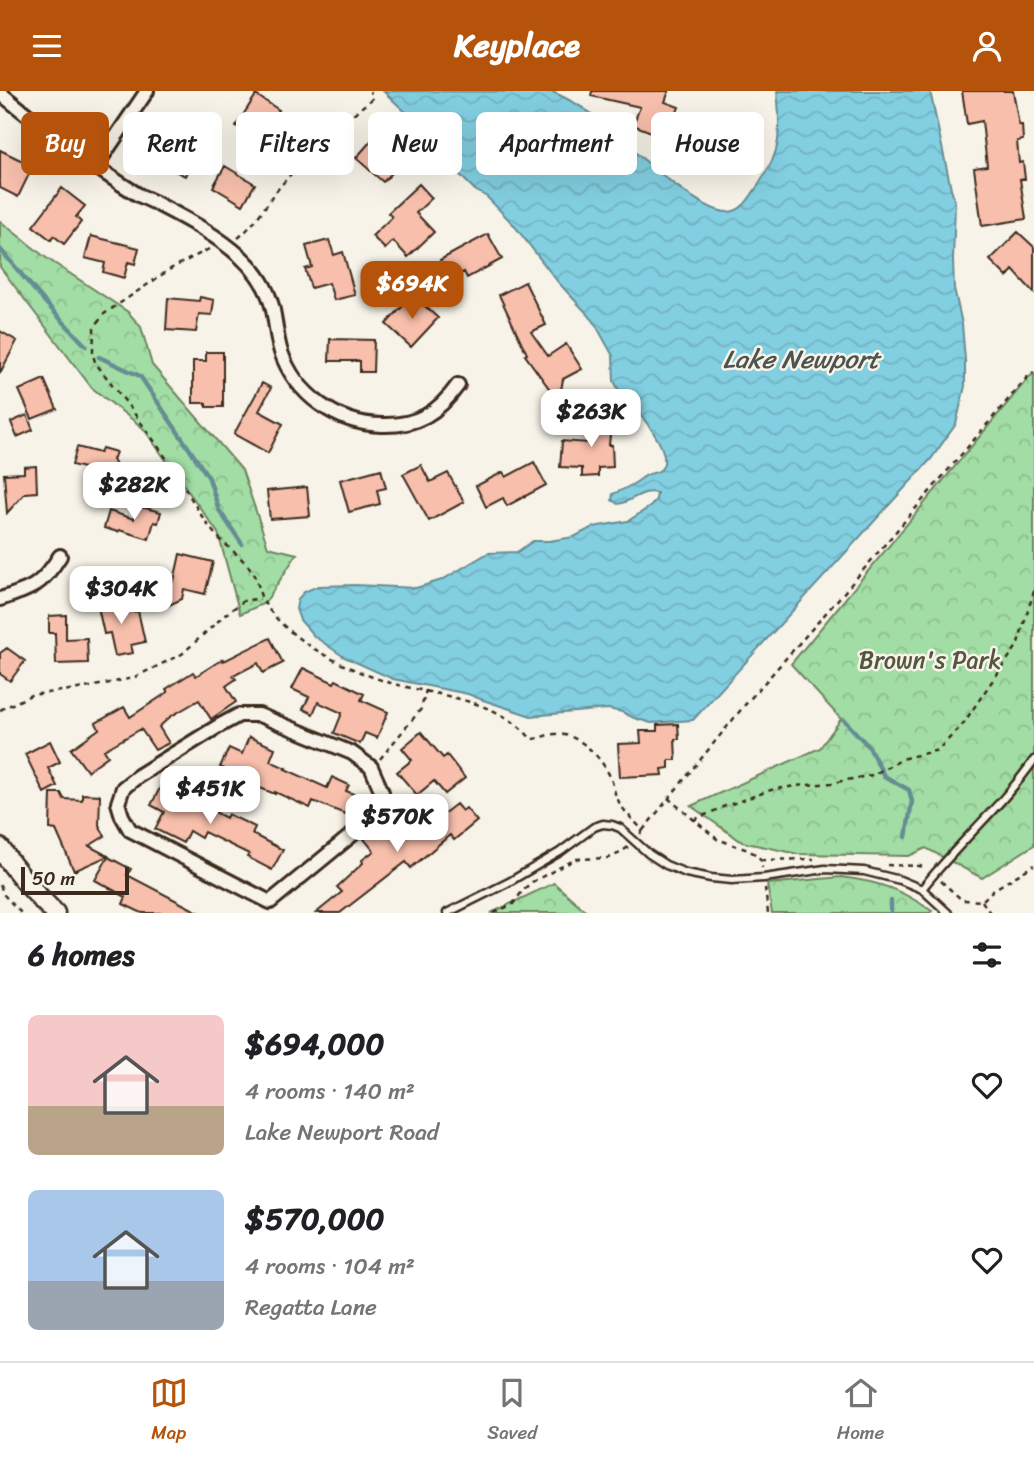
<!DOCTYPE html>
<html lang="en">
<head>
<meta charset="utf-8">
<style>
	:root { --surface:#fff; --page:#f6f6f6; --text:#202124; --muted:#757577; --line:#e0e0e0; --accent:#b45309 }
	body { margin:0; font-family:Sriracha,sans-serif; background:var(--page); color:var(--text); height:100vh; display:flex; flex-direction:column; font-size:26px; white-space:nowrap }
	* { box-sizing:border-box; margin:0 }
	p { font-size:23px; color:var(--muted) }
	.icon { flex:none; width:38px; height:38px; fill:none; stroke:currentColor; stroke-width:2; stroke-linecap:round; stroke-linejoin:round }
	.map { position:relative; height:822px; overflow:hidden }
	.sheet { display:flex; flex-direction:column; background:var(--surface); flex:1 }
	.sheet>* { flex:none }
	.guide { position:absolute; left:21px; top:21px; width:992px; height:63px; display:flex; gap:14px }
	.scale { position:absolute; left:21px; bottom:18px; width:108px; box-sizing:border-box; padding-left:7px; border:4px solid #3b2a1e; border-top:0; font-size:19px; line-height:24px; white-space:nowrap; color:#3b2a1e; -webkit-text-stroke:5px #f7f3e8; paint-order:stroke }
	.price { position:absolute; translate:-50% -60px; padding:0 16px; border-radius:14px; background:#fff; color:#222; font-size:23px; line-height:46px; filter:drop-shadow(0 2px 4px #0008) }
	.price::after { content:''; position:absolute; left:50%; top:42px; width:21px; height:16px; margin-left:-10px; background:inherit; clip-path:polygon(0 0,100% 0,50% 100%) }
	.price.selected { background:var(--accent); color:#fff }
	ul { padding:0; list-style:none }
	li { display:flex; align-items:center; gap:21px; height:175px; padding:0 28px }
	li span { display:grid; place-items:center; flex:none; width:196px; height:140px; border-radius:10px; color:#555 }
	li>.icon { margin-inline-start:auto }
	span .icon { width:84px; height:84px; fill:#fffc; stroke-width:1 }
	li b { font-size:30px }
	h2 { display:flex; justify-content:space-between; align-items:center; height:84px; padding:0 28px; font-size:30px }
	.pill { padding:0 24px; border-radius:10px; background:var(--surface); box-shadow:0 7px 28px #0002; font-size:24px; line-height:63px }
	.pill.selected { background:var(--accent); color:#fff }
	header { display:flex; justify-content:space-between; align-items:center; height:91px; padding:0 28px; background:var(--accent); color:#fff; font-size:32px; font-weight:800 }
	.tab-bar { display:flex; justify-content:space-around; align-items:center; height:98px; border-top:2px solid var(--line); background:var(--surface); font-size:19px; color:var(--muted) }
	.tab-bar a { display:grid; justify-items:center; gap:4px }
	.tab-bar .selected { color:var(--accent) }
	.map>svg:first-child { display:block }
</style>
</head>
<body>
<header><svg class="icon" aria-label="menu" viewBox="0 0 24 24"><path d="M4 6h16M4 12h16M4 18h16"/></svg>Keyplace<svg class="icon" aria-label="person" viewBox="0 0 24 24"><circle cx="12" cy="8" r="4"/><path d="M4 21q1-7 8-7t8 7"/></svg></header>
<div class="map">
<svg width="1034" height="822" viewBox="0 0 1034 822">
	<defs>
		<pattern id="forest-crowns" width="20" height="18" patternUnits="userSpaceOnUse" patternTransform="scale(1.75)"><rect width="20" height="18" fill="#a1dda4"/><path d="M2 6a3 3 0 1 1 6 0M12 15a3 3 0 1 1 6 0" fill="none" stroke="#8cbe8d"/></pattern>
		<pattern id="water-waves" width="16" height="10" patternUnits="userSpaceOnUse" patternTransform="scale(1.75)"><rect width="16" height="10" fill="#82cfe1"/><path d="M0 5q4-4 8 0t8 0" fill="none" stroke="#71b2c1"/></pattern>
	</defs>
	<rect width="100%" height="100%" fill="#f7f3e8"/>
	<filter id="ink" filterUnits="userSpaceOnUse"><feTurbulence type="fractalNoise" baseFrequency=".0143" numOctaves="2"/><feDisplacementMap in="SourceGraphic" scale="14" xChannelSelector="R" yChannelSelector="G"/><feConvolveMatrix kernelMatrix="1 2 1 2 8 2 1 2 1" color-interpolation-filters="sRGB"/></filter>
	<g filter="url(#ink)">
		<!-- forest -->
		<path fill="url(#forest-crowns)" stroke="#6e8461" stroke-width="2" d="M0 130 45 166 128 221 141 236 152 274 242 379 268 456 297 463 265 512 240 523 218 442 143 337 92 297 0 176Z
			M1034 283V754L982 787 926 757 909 765 798 763 742 751 691 715 820 657 841 628 791 573 1029 286Z
			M841 786C880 791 900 798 932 820L930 822H772L767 793Z
			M554 792 588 822H491Z"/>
		<!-- water -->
		<path fill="url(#water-waves)" stroke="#668d93" stroke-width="2" d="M383 0 553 1C566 7 578 13 590 22 616 43 699 124 729 121 744 120 751 104 759 93 765 82 773 71 776 59 781 41 779 18 777 0H930L950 93 955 113 953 169 954 197 962 233 965 269V295L956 333 931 368 693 629 651 632 634 627 622 621 608 618 531 625 483 609 468 603 393 588 344 566 314 545 300 529 296 518 298 508 304 501 318 495 355 494 416 497 442 489 488 462 517 461 533 450H549L574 446 593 436 628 430 651 415 656 408 657 402C640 398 633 411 618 413L612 409 613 403C620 400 627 397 633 393 638 391 642 386 647 384 652 381 658 383 662 377 675 358 630 312 618 298L614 290 613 265 593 229 558 191 513 133 487 106 475 99 465 89 450 73 425 39Z"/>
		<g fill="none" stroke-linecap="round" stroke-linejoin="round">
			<!-- stream -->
			<path stroke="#668d93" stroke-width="4.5" d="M0 158 43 209 86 255
				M99 266 140 285 209 387 219 419 242 453
				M844 629 869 656 884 685 909 699 912 710 906 746
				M891 822V810"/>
		</g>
		<!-- building -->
		<path fill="#f7bfac" stroke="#3b2a1e" stroke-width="2" d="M592 0H669L665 11 679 16 667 47 633 34 640 16 591 5Z
			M962 0H1013L1019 34H1022L1023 49 1017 50 1019 72 1023 71 1025 88H1020L1026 128 982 135 974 77 987 75 982 30 967 33Z
			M256 4 279 19 259 49 236 35Z
			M700 31 742 40 739 55 715 50 710 75 691 71Z
			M385 34 397 45 379 65 395 79 383 91 356 67Z
			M173 47 198 60 185 85 155 70 164 52 169 54Z
			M0 59 33 75 18 106 0 97Z
			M225 75 255 93 243 114 213 96Z
			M419 93 432 107 416 122 434 141 408 166 393 150 385 158 372 145 392 126 388 122Z
			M62 97 85 115 76 126 81 131 64 153 54 145 51 149 33 135Z
			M1018 141 1034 156V202L1013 179 1007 186 990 169Z
			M488 143 502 168 467 187 464 181 450 189 440 169Z
			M91 145 139 157 135 173 128 171 124 187 103 181 105 172 85 167Z
			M329 149 334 164 343 161 355 204 334 209 329 192 311 197 305 178 312 176 306 155Z
			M525 191 546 234 531 241 548 265 566 253 582 278 563 288 559 311 525 264 527 263 499 204Z
			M413 204 438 227 411 256 386 233Z
			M200 206 214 209 212 224 199 223 196 241 166 239 168 207 199 210Z
			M0 240 17 250 0 282Z
			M330 248 374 249 373 281H360V270H329Z
			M206 261H223V316H206V312H193V270H206Z
			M44 288 57 318 32 328 19 299Z
			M262 292 271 297 259 320 283 333 268 362 234 343Z
			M592 323 612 325 609 354H612L613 376 598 377V385L582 386V377L560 376 562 350 589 352Z
			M27 324 33 339 17 346 11 331Z
			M77 356 100 362 102 357 116 361 113 369 121 383 110 380 107 392 94 389 96 380 72 374Z
			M534 371 546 394 507 415 503 407 486 416 476 395 503 381 506 386Z
			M421 374 430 391 448 382 464 411 429 430 403 383Z
			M36 375 37 401 25 402 7 422 4 383 24 382V376Z
			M381 378 386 397 377 399 380 413 349 421 340 389Z
			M307 396 310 425 270 428 267 400Z
			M137 415 161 421 158 432 154 431 149 448 119 439 118 441 104 437 109 420 134 428Z
			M180 463 213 471 205 503 184 498 182 508 167 515 158 498 174 490Z
			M106 504 132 521 138 520 145 551 131 554 133 562 115 565 110 542 104 543 98 516Z
			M66 524V548L87 547 88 572 56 573 55 542H49V525Z
			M270 547 283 572 263 582 258 572 233 585 236 588 226 595 236 611 211 628 199 609 170 626 159 636 169 652 155 659 141 638 104 659 108 665 87 680 71 658 99 638 96 632 124 616 130 626 168 601 166 598 193 581 196 585 223 568 224 570Z
			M7 557 25 570 10 590 0 583V562Z
			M303 577 334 592 336 589 364 603 361 609 388 621 377 647 365 642 360 653 334 642 342 622 318 611 313 623 303 618 309 606 292 598Z
			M678 633 679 648H675L676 669H669V677L662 678 663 684 620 686 618 653 641 652 640 640H657V634Z
			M421 641 443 667 447 664 465 687 445 703 434 690 417 704 397 681 412 669 402 657Z
			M249 646 275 657 270 670 286 677 285 678 327 697 332 686 349 694 346 700 354 703 345 723 313 710 310 717 275 701V703L250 693 251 691 220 676 229 657 242 663Z
			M50 650 60 671 48 677 57 695 44 702 25 663Z
			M162 693 226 727 228 723 255 736 252 743 283 759 272 779 247 766 249 763 204 741 201 747 189 740 183 752 155 738 164 721 151 714Z
			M51 702H61L64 708 82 709V703L100 704 99 734 105 745 89 755 108 765 74 780 56 739 50 738Z
			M456 713 462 720 466 717 477 730 454 749 450 744 411 777 406 771 340 822H316L342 801 337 796 363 772 362 769 374 760 364 748 388 730 401 748 416 735 420 741Z
			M108 766 131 778 127 784 200 822H142L123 813 126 806 95 789Z"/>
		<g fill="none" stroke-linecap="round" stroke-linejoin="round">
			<defs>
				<path id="lane" d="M922 798C957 753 1001 716 1034 669
					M447 822 509 791 560 761 594 736 603 733 612 734 620 737 649 763 666 774 686 782 711 787 732 789 764 787 825 778 864 780 900 789 922 798 948 822"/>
				<path id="street" d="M0 2C44 37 88 73 137 103 144 107 153 110 161 115 188 129 218 145 241 166 255 179 267 196 272 215 276 230 276 246 281 261 296 304 337 333 382 334 417 335 438 322 458 294
					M96 75 147 0
					M0 508C32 498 42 494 60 465
					M239 624H259L352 662 371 676 382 701 376 720 353 743 270 811 130 739 122 725 118 712 123 697 138 685 217 636Z"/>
				<path id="secondary" d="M0 757C16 781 34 802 55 822"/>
			</defs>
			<!-- lane casing -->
			<use href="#lane" stroke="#3b2a1e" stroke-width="11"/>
			<!-- street casing -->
			<use href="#street" stroke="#3b2a1e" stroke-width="18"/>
			<!-- secondary casing -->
			<use href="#secondary" stroke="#3b2a1e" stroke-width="23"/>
			<!-- path -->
			<path stroke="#3b2a1e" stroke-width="2.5" stroke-dasharray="5 5" stroke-linecap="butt" d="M238 147C257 132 268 109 284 91 310 60 340 33 372 8L373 5 370 0
				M209 158 172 177 104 223 94 237C95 250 90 260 96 273 124 308 150 343 175 380 188 401 199 424 215 443 227 456 242 466 253 481 259 490 258 501 263 510 271 523 284 536 296 545 319 564 362 584 391 592 437 605 499 608 531 648 541 648 548 642 558 643 581 644 603 668 611 688 614 695 614 703 618 709 624 721 633 729 643 739L640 744
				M0 619 31 604 85 597 133 587 182 563 226 523 245 509 260 508
				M380 668 421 618 426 599
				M668 707 717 748 748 759 757 764 761 769 762 777
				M694 729 723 716 771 699 795 695 832 692 872 684 905 667 938 659 963 633 988 596 1017 555 1034 500
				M643 739 744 615 847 498 1029 284 1034 281
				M761 769 814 768
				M887 774 920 775 925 777
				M941 790 962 809 982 810 993 799 1034 774
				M0 794 4 804 21 822
				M765 797 768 822
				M982 810 990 822
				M494 822 513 813 524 798 532 791 576 768 609 767 620 762 628 756"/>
			<!-- lane -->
			<use href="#lane" stroke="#f7f3e8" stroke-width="6"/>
			<!-- street -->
			<use href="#street" stroke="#f7f3e8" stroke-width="12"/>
			<!-- secondary -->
			<use href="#secondary" stroke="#f7f3e8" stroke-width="18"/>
		</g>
	</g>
	<g text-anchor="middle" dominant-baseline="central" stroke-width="5" stroke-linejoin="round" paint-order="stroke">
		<!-- park labels -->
		<g font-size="24" fill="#545740" stroke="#f7f3e8">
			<text x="930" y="569">Brown's Park</text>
		</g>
		<!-- water labels -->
		<g font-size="26" font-style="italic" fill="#4d534f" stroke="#f7f3e8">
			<text x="801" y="268">Lake Newport</text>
		</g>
	</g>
</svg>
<div class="scale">50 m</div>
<b class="price selected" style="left:412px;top:230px">$694K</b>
<b class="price" style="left:591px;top:358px">$263K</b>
<b class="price" style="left:134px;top:431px">$282K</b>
<b class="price" style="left:121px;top:535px">$304K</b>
<b class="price" style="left:210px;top:735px">$451K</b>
<b class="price" style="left:397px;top:763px">$570K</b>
<div class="guide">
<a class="pill selected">Buy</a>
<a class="pill">Rent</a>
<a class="pill">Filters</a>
<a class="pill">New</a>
<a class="pill">Apartment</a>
<a class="pill">House</a>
</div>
</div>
<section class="sheet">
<h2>6 homes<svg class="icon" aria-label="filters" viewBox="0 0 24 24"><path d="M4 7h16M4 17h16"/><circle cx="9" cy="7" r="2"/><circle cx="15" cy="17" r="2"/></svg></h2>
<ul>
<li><span style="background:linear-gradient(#f6c9c9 65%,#b9a48a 0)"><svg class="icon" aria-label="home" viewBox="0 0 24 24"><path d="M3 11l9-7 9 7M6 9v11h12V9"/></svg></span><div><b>$694,000</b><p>4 rooms · 140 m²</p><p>Lake Newport Road</p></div><svg class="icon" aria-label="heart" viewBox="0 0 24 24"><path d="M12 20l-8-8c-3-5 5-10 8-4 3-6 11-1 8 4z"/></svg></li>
<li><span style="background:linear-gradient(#a9c7e8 65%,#9aa5b1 0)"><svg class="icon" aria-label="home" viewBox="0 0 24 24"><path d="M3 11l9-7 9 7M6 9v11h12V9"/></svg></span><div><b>$570,000</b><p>4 rooms · 104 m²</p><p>Regatta Lane</p></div><svg class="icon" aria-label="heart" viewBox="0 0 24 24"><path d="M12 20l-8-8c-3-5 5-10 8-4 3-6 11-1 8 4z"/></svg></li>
</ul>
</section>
<nav class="tab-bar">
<a class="selected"><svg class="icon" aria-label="map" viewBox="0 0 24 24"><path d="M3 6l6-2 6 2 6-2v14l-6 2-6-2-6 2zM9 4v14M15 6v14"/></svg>Map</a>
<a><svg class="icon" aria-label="saved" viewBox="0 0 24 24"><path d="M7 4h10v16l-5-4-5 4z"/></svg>Saved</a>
<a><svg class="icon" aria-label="home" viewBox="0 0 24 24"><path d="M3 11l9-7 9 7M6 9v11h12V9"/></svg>Home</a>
</nav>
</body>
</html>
